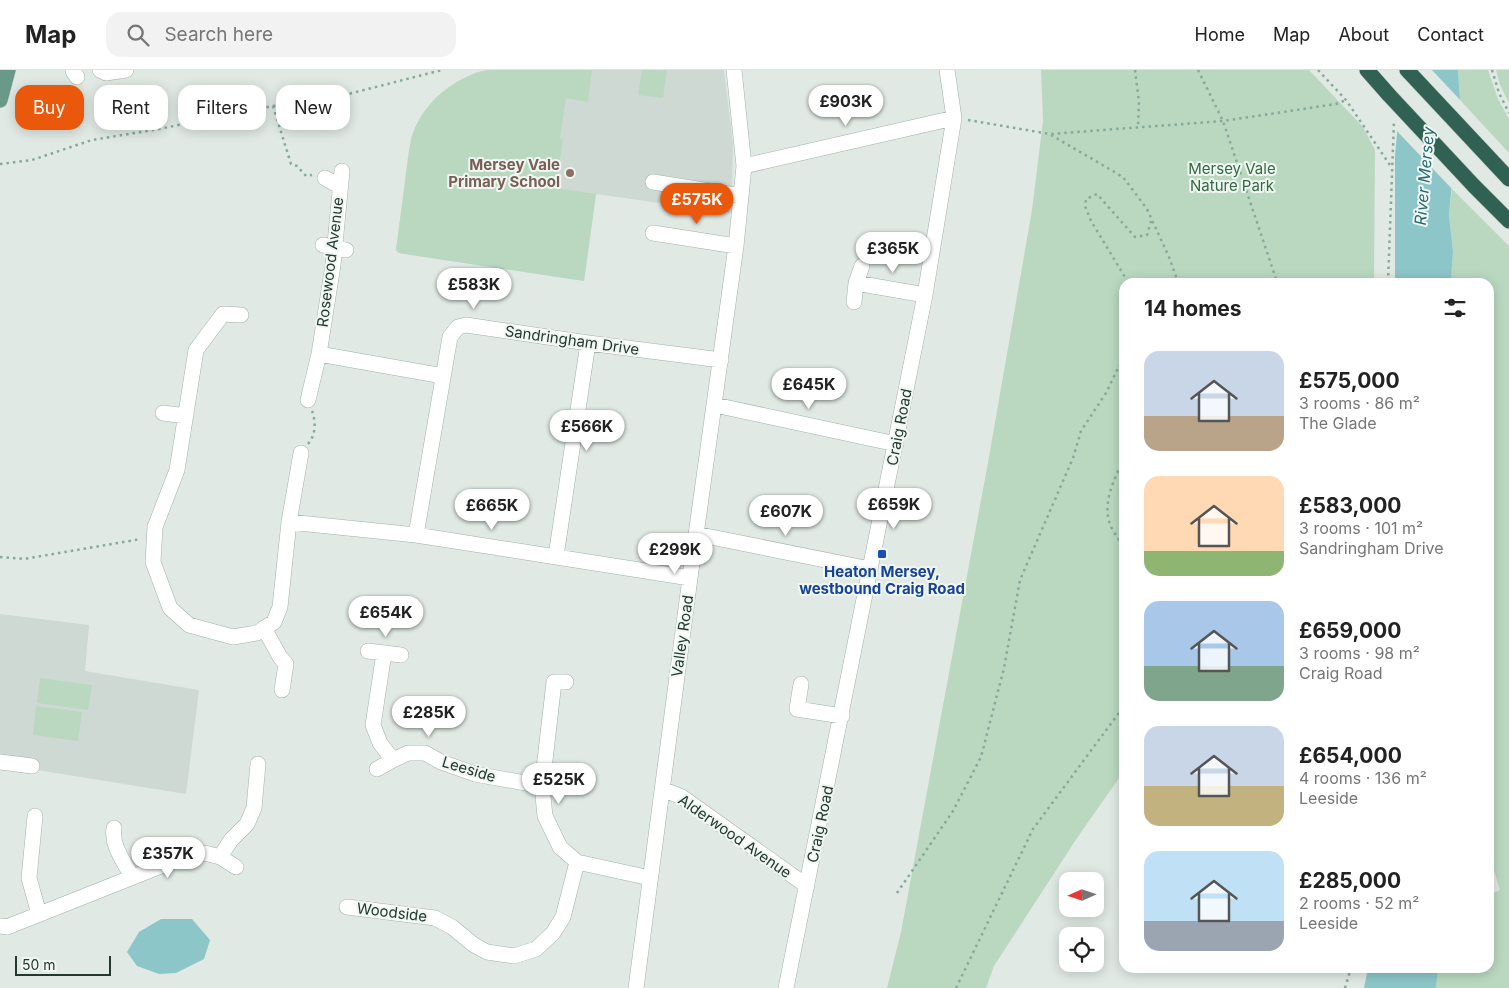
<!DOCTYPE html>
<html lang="en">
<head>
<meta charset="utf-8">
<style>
	:root { --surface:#fff; --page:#f2f2f2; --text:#222; --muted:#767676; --line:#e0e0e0; --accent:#ea580c }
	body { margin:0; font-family:Inter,sans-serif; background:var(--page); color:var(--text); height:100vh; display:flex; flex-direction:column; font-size:19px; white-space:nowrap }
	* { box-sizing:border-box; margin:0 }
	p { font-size:16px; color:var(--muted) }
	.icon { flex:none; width:28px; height:28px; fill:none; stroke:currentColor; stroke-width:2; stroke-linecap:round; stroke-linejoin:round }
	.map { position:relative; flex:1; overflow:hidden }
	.details { position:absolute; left:1119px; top:208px; width:375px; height:695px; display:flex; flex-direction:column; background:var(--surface); border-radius:15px; box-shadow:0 2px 12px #0003 }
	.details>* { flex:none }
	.hud { position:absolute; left:15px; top:15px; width:475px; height:45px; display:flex; gap:10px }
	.needle { width:32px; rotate:267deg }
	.buttons { position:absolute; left:1059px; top:802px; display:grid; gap:10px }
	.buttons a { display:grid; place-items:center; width:45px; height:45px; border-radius:10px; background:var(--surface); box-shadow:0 2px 12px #0003; font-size:25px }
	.scale { position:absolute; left:15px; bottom:12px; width:96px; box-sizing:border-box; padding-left:5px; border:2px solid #223830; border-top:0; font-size:14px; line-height:18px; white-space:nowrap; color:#223830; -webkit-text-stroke:4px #f0f6f2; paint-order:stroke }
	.price { position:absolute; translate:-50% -42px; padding:0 11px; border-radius:18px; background:#fff; color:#222; font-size:16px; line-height:32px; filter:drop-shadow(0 1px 2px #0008) }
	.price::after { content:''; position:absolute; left:50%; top:30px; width:15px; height:11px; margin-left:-8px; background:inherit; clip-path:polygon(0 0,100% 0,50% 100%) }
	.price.on { background:var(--accent); color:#fff }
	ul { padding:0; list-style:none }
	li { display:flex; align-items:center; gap:15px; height:125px; padding:0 25px }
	li span { display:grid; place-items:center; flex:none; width:140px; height:100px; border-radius:15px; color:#555 }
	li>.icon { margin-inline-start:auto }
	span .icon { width:60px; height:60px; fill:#fffc; stroke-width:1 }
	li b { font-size:21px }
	h2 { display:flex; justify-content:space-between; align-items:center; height:60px; padding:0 25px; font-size:21px }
	.tag { padding:0 18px; border-radius:15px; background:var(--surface); box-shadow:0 2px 12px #0003; font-size:18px; line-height:45px }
	.tag.on { background:var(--accent); color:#fff }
	header { display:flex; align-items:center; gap:30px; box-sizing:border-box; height:70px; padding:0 25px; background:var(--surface); border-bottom:1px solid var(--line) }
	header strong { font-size:24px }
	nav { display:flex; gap:28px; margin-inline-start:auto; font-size:18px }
	.search { width:350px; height:45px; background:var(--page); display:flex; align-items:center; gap:12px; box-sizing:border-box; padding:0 18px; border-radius:15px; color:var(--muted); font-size:19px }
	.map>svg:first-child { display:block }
</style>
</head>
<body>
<header>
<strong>Map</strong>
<div class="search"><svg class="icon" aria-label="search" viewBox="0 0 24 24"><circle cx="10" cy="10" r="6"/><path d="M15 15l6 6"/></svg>Search here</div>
<nav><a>Home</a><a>Map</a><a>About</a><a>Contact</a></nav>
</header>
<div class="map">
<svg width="1509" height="918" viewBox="0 0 1509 918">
	<rect width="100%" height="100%" fill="#e0e9e4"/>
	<!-- built -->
	<path fill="#ced9d3" d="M488 0H724L733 74 732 115 729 143 596 124 584 211 399 183 396 180 407 99 412 69 415 61 423 44 435 28 462 9 477 2Z
		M0 544 89 555 85 601 199 620 186 724 0 694Z"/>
	<!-- green -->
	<path fill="#bad8c0" d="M488 0H592L588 32 566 28 560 68 563 69 556 118 596 124 584 211 411 185 399 183 396 180C399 157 402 134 405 111 407 97 408 83 411 69 421 34 453 7 488 0Z
		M642 0H667L663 28 638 25Z
		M1041 0H1309L1363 57 1375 80 1374 212H1124V701L1077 768 994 896 986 918H887L901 862 989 387 1032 140 1043 51Z
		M1458 0H1488L1498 29 1509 49V83L1460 30Z
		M1496 0H1509V33L1500 15Z
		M1452 119 1509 176V918H1436L1438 898H1489V825L1500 820 1489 785V212H1451L1453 181 1449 145Z
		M40 608 92 615 88 640 37 633Z
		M36 636 82 642 78 671 33 665Z"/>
	<!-- water -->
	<path fill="#8dc6c9" d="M1403 0H1458L1460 30 1449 145 1453 181 1451 212H1395V85Z
		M161 849H192L210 870 204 889 176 903 159 904 137 896 127 882 139 862Z
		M1368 898H1438L1436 918H1364Z"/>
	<!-- pier -->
	<path fill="#e0e9e4" d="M1401 0H1432L1462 32 1454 121 1395 59Z"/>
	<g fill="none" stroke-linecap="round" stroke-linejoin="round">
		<defs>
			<path id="minor" d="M100 0 106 3 126 0
				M73 1 77 7
				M744 96 954 48
				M325 108 339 116
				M653 112 741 126
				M653 163 736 176
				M323 175 346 180
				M856 213 925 225
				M854 232 856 213 862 196
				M241 245 223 244 196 280 177 400 155 457 153 492 170 538 189 555 233 567 257 563 274 552 280 537 289 452 301 383
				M319 284 443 306
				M308 330 319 284 333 195 342 101
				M715 335 896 374
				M163 343 186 346
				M289 452 416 465 690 508
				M696 464 870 499
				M416 465 450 267 458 257 466 255 588 273 721 290
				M556 486 588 273
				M264 558 280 587 286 594 282 620
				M368 581 401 585
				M384 583 373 655 380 673 393 690 408 683H425L441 692 475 704 542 716
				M566 612H554L542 716 545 746 560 777 577 792 650 808
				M801 614 797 639 842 646
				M0 692 32 696
				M377 699 393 690
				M662 719 682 727 807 816
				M35 746 29 808 39 844
				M114 758C111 776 124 791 132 807
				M220 787 236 797
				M347 837 435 848 452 857 474 875 487 882 514 886 536 879 553 863 563 847 577 792
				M0 856 7 857 186 786 205 783 220 787 231 770 247 754 254 738 258 694
				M636 918 690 508 736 176 744 96 734 0
				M786 918 925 225 954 48 947 0"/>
			<path id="major" d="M0 30 8 0"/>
			<path id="highway" d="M1367 0 1389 25
				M1407 0 1509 109
				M1474 116 1509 151"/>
		</defs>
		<!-- minor casing -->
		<use href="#minor" stroke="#a3b0aa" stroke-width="16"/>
		<!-- major casing -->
		<use href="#major" stroke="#bdc3c1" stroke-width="16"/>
		<!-- highway casing -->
		<use href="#highway" stroke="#bdc3c1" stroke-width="16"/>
		<!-- path -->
		<path stroke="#83aa9a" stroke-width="2.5" stroke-dasharray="2.5 4" stroke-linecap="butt" d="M1135 0 1139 32 1138 57
			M1198 0 1223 51 1277 212
			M1318 0 1346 30 1392 98
			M1492 0 1499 23 1509 43
			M273 36 291 94 297 96 306 106 312 105
			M968 50 1050 64 1223 51 1336 34 1346 30
			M1051 65 1123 107 1147 139 1169 187 1178 212
			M0 94 32 90 92 70 159 59 273 36 325 30 442 0
			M1128 212 1091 151 1085 136 1086 129 1097 124 1135 167 1147 165 1151 151
			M1388 212 1394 51
			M308 374C316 365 316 351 312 341
			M1124 389C1113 411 1099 439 1114 462 1117 467 1119 471 1124 474
			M0 487 24 489 141 469
			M897 823 953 741 981 687 1004 598 1020 510 1073 388 1081 361 1106 323 1124 286
			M956 918 1033 759 1124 636
			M1345 918 1351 898"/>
		<!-- minor -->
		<use href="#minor" stroke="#fff" stroke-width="15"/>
		<!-- major -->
		<use href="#major" stroke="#699a89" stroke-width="15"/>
		<!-- highway -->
		<use href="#highway" stroke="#316152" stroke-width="15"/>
		<defs>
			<path id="highway-bridge" d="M1389 25 1474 116"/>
		</defs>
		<!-- highway-bridge casing -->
		<use href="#highway-bridge" stroke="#bdc3c1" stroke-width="16" stroke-linecap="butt"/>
		<!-- highway-bridge -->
		<use href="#highway-bridge" stroke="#316152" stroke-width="15"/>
	</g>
	<!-- markers -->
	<circle fill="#8d6e63" stroke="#f0f6f2" stroke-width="2" cx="570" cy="103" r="5"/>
	<rect fill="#1a4fb4" stroke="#f0f6f2" stroke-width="2" x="877" y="479" width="10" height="10" rx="2.5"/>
	<g text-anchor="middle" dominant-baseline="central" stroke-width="4" stroke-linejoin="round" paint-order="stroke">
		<!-- education labels -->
		<g font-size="15" font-weight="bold" fill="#785e54" stroke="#f0f6f2" text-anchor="end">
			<text x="560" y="94">Mersey Vale<tspan x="560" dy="17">Primary School</tspan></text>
		</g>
		<!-- park labels -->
		<g font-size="15" fill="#316a41" stroke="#f0f6f2">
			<text x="1232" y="98">Mersey Vale<tspan x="1232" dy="17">Nature Park</tspan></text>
		</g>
		<!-- street labels -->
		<g font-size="15" fill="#223830" stroke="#f0f6f2">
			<text transform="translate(330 192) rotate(-83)">Rosewood Avenue</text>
			<text transform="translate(572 270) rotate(8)">Sandringham Drive</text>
			<text transform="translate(899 357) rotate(-79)">Craig Road</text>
			<text transform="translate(682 566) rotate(-82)">Valley Road</text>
			<text transform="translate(469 699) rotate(17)">Leeside</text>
			<text transform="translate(820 754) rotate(-78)">Craig Road</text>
			<text transform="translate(735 766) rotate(35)">Alderwood Avenue</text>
			<text transform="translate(392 842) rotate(7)">Woodside</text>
		</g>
		<!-- transit labels -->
		<g font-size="15" font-weight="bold" fill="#164399" stroke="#f0f6f2">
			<text x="882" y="501">Heaton Mersey,<tspan x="882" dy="17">westbound Craig Road</tspan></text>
		</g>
		<!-- water labels -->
		<g font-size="16" font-style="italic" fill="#23686d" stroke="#f0f6f2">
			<text transform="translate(1424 106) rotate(-85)">River Mersey</text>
		</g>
	</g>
</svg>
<div class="buttons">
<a><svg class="needle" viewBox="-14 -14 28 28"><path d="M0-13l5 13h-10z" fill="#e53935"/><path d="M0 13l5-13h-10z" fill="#767676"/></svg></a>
<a><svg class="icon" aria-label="locate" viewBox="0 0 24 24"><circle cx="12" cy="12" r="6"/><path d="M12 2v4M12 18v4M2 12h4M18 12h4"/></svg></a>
</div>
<div class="scale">50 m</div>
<b class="price" style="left:846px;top:57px">£903K</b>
<b class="price on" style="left:697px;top:155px">£575K</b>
<b class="price" style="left:893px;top:204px">£365K</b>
<b class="price" style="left:474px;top:240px">£583K</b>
<b class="price" style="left:809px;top:340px">£645K</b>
<b class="price" style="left:587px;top:382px">£566K</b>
<b class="price" style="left:894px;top:460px">£659K</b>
<b class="price" style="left:492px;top:461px">£665K</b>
<b class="price" style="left:786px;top:467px">£607K</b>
<b class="price" style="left:675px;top:505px">£299K</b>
<b class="price" style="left:386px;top:568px">£654K</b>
<b class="price" style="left:429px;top:668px">£285K</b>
<b class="price" style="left:559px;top:735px">£525K</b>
<b class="price" style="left:168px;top:809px">£357K</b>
<div class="hud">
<a class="tag on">Buy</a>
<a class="tag">Rent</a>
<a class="tag">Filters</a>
<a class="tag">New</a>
</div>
<section class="details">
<h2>14 homes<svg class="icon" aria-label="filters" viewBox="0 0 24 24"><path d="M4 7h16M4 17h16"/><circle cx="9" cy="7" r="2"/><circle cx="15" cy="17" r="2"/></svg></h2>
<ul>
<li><span style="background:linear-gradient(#c9d6e8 65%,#b9a48a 0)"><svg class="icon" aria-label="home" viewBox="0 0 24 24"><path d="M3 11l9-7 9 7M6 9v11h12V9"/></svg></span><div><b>£575,000</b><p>3 rooms · 86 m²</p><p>The Glade</p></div></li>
<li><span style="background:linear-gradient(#ffd9b3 75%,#8fb573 0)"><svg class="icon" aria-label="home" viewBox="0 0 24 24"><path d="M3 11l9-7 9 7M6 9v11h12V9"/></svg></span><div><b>£583,000</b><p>3 rooms · 101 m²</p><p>Sandringham Drive</p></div></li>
<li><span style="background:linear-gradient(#a9c7e8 65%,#7fa58c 0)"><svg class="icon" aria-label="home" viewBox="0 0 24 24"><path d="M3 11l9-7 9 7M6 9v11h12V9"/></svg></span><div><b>£659,000</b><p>3 rooms · 98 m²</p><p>Craig Road</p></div></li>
<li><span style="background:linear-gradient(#c9d6e8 60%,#c2b280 0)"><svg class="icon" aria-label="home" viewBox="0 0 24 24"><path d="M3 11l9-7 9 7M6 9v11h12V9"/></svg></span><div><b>£654,000</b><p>4 rooms · 136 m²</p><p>Leeside</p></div></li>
<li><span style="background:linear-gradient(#bfe0f5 70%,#9aa5b1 0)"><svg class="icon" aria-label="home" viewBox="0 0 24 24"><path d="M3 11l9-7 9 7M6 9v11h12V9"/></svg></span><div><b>£285,000</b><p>2 rooms · 52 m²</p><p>Leeside</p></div></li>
</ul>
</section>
</div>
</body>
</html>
